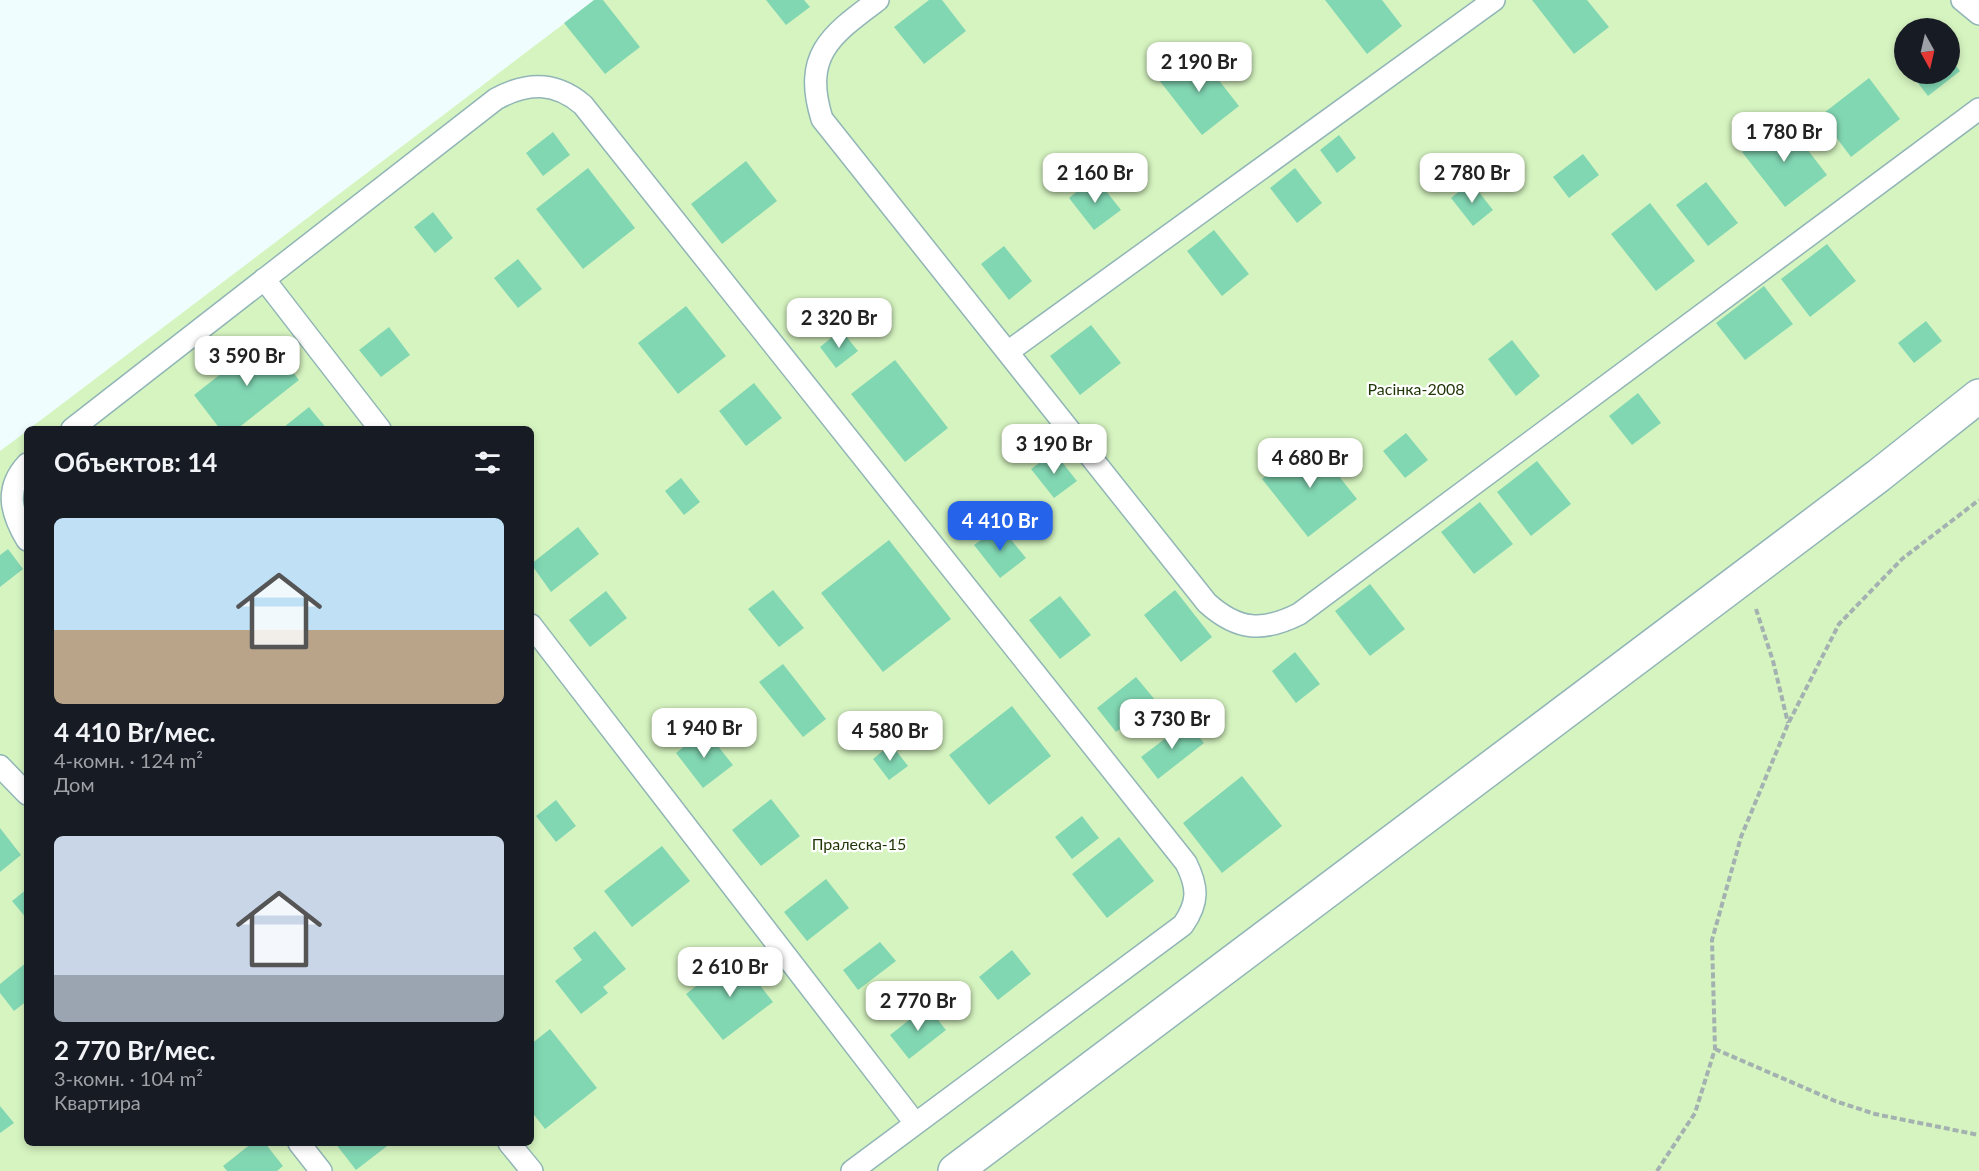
<!DOCTYPE html>
<html lang="ru">
<head>
<meta charset="utf-8">
<style>
	:root { --surface:#171b24; --page:#242831; --text:#f1f3f6; --muted:#9ea1a6; --accent:#2563eb }
	body { margin:0; font-family:Lato,sans-serif; background:var(--page); color:var(--text); height:100vh; display:flex; flex-direction:column; font-size:22px; white-space:nowrap }
	* { box-sizing:border-box; margin:0 }
	p { font-size:20px; color:var(--muted) }
	.icon { flex:none; width:33px; height:33px; fill:none; stroke:currentColor; stroke-width:2; stroke-linecap:round; stroke-linejoin:round }
	.map { position:relative; flex:1; overflow:hidden }
	.panel { position:absolute; left:24px; top:426px; width:510px; height:720px; display:flex; flex-direction:column; background:var(--surface); border-radius:9px; box-shadow:0 3px 9px #0003 }
	.panel>* { flex:none }
	.needle { width:39px; rotate:172deg }
	.fabs { position:absolute; left:1894px; top:18px; display:grid; gap:12px }
	.fabs a { display:grid; place-items:center; width:66px; height:66px; border-radius:50%; background:var(--surface); box-shadow:0 3px 9px #0003; font-size:30px }
	.price { position:absolute; translate:-50% -51px; padding:0 14px; border-radius:12px; background:#fff; color:#222; font-size:20px; line-height:39px; filter:drop-shadow(0 2px 3px #0008) }
	.price::after { content:''; position:absolute; left:50%; top:36px; width:18px; height:14px; margin-left:-9px; background:inherit; clip-path:polygon(0 0,100% 0,50% 100%) }
	.price.on { background:var(--accent); color:#fff }
	ul { padding:0; list-style:none }
	li { display:grid; align-content:center; gap:12px; height:318px; padding:0 30px }
	li span { display:grid; place-items:center; height:186px; border-radius:9px; color:#555 }
	li>.icon { margin-inline-start:auto }
	span .icon { width:108px; height:108px; fill:#fffc; stroke-width:1 }
	li b { font-size:26px }
	h2 { display:flex; justify-content:space-between; align-items:center; height:72px; padding:0 30px; font-size:26px }
	.map>svg:first-child { display:block }
</style>
</head>
<body>
<div class="map">
<svg width="1979" height="1171" viewBox="0 0 1979 1171">
	<rect width="100%" height="100%" fill="#effdfe"/>
	<!-- green -->
	<path fill="#d6f4c0" fill-rule="evenodd" d="M595 0H1979V1171H0V451L27 431V1143H531V429H29ZM1905 28H1950V74H1905Z"/>
	<!-- building -->
	<path fill="#82d7b3" d="M594 0H603L640 47 605 74 564 23Z
		M766 0H804L810 7 786 25Z
		M929 0H942L966 31 924 64 894 27Z
		M1325 0H1382L1402 26 1367 54Z
		M1532 0H1587L1609 27 1574 54Z
		M1905 49V66L1897 56Z
		M1196 51 1239 106 1202 135 1159 80Z
		M1950 58 1960 71 1928 96 1911 74H1950Z
		M1869 78 1900 119 1851 157 1820 116Z
		M1784 119 1827 175 1785 207 1742 152Z
		M553 132 570 155 543 176 526 153Z
		M1339 135 1356 158 1337 173 1320 150Z
		M1583 154 1599 175 1569 198 1553 177Z
		M746 161 777 201 722 244 691 204Z
		M588 168 635 228 583 269 536 209Z
		M1295 168 1322 203 1297 223 1270 188Z
		M1095 177 1121 210 1094 230 1069 198Z
		M1471 182 1493 210 1473 226 1451 198Z
		M1706 182 1738 223 1708 246 1676 205Z
		M1650 203 1695 261 1656 291 1611 234Z
		M433 212 453 238 435 253 414 227Z
		M1214 230 1249 274 1222 296 1187 251Z
		M1827 244 1856 281 1810 317 1781 279Z
		M1004 246 1032 281 1009 300 981 264Z
		M518 259 542 289 518 308 494 278Z
		M1764 286 1793 324 1745 360 1716 323Z
		M686 306 726 356 678 394 638 343Z
		M1926 321 1942 341 1914 363 1898 343Z
		M1091 325 1121 363 1080 395 1050 356Z
		M389 327 410 355 381 377 359 350Z
		M841 330 858 351 836 368 820 347Z
		M266 338 299 380 237 429H220L194 395Z
		M1512 340 1540 376 1516 396 1488 359Z
		M895 360 948 428 905 462 851 394Z
		M754 383 782 418 746 446 719 411Z
		M1638 393 1661 423 1632 445 1609 416Z
		M309 407 327 429H286L284 427Z
		M1406 433 1428 460 1405 478 1383 451Z
		M1311 441 1357 499 1308 537 1262 479Z
		M1054 452 1077 481 1054 498 1031 469Z
		M1537 461 1571 504 1531 536 1497 492Z
		M681 478 700 502 684 515 665 491Z
		M1480 502 1513 544 1474 574 1441 532Z
		M1000 526 1026 558 1000 578 974 545Z
		M578 527 599 554 551 592 531 564Z
		M889 540 951 619 883 672 821 593Z
		M8 549 23 569 0 587V555Z
		M1370 584 1405 629 1370 656 1335 611Z
		M773 590 804 628 779 647 748 609Z
		M1175 590 1212 637 1181 662 1144 615Z
		M606 591 627 618 590 647 569 620Z
		M1060 596 1091 635 1060 659 1029 620Z
		M1295 652 1320 684 1296 703 1272 671Z
		M783 664 826 719 803 737 759 682Z
		M1136 677 1156 701 1116 732 1097 708Z
		M1012 706 1051 756 989 805 949 755Z
		M1187 722 1204 743 1158 779 1141 757Z
		M705 730 733 765 703 788 676 753Z
		M891 744 908 766 889 780 873 759Z
		M1242 776 1282 826 1222 873 1183 823Z
		M771 799 800 836 761 866 732 830Z
		M556 800 576 826 556 842 536 816Z
		M1082 816 1099 838 1072 859 1055 837Z
		M0 828 21 855 0 872Z
		M1119 837 1154 881 1107 918 1072 874Z
		M662 846 690 881 632 927 604 891Z
		M826 879 849 908 807 941 784 912Z
		M27 889V919L12 901Z
		M595 931 626 969 603 987 608 993 581 1014 555 981 582 960 573 948Z
		M880 942 896 961 858 990 843 970Z
		M1012 950 1031 974 998 1000 979 977Z
		M736 955 773 1002 723 1040 686 994Z
		M27 962V1001L14 1011 0 993V984Z
		M927 1006 946 1030 909 1059 890 1035Z
		M550 1029 597 1088 545 1129 531 1111V1044Z
		M0 1106 14 1123 0 1133Z
		M252 1143H265L283 1166 277 1171H227L223 1166Z
		M335 1143H391L356 1170Z"/>
	<g fill="none" stroke-linecap="round" stroke-linejoin="round">
		<defs>
			<path id="service" d="M878 0C831 35 802 55 822 119L1207 603C1238 631 1263 632 1299 614L1979 109
				M1962 0 1979 14
				M264 279 380 429
				M1009 351 1494 0
				M72 429 496 99C527 82 555 81 583 105L1186 863C1198 887 1199 902 1183 925L852 1171
				M27 464C4 489 11 513 27 540
				M531 625 915 1123
				M0 766 27 794
				M299 1143 321 1171
				M509 1143 532 1171"/>
			<path id="minor" d="M955 1171 1878 476 1979 396"/>
		</defs>
		<!-- service casing -->
		<use href="#service" stroke="#91b5b6" stroke-width="24"/>
		<!-- minor casing -->
		<use href="#minor" stroke="#91b5b6" stroke-width="36"/>
		<!-- path -->
		<path stroke="#a4b1b1" stroke-width="4" stroke-dasharray="6 3" stroke-linecap="butt" d="M1756 609 1773 661 1788 723
			M1715 1049 1835 1101 1875 1114 1979 1135
			M1657 1171 1695 1113 1715 1049 1712 940 1741 837 1788 724 1839 624 1902 559 1979 500"/>
		<!-- service -->
		<use href="#service" stroke="#fff" stroke-width="21"/>
		<!-- minor -->
		<use href="#minor" stroke="#fff" stroke-width="33"/>
	</g>
	<g text-anchor="middle" dominant-baseline="central" stroke-width="4.5" stroke-linejoin="round" paint-order="stroke">
		<!-- park labels -->
		<g font-size="16" fill="#1f3605" stroke="#fff">
			<text x="1416" y="388">Расінка-2008</text>
			<text x="859" y="843">Пралеска-15</text>
		</g>
	</g>
</svg>
<div class="fabs">
<a><svg class="needle" viewBox="-14 -14 28 28"><path d="M0-13l5 13h-10z" fill="#e53935"/><path d="M0 13l5-13h-10z" fill="#9ea1a6"/></svg></a>
</div>
<b class="price" style="left:1199px;top:93px">2 190 Br</b>
<b class="price" style="left:1784px;top:163px">1 780 Br</b>
<b class="price" style="left:1095px;top:204px">2 160 Br</b>
<b class="price" style="left:1472px;top:204px">2 780 Br</b>
<b class="price" style="left:839px;top:349px">2 320 Br</b>
<b class="price" style="left:247px;top:387px">3 590 Br</b>
<b class="price" style="left:1054px;top:475px">3 190 Br</b>
<b class="price" style="left:1310px;top:489px">4 680 Br</b>
<b class="price on" style="left:1000px;top:552px">4 410 Br</b>
<b class="price" style="left:1172px;top:750px">3 730 Br</b>
<b class="price" style="left:704px;top:759px">1 940 Br</b>
<b class="price" style="left:890px;top:762px">4 580 Br</b>
<b class="price" style="left:730px;top:998px">2 610 Br</b>
<b class="price" style="left:918px;top:1032px">2 770 Br</b>
<section class="panel">
<h2>Объектов: 14<svg class="icon" aria-label="filters" viewBox="0 0 24 24"><path d="M4 7h16M4 17h16"/><circle cx="9" cy="7" r="2"/><circle cx="15" cy="17" r="2"/></svg></h2>
<ul>
<li><span style="background:linear-gradient(#bfe0f5 60%,#b9a48a 0)"><svg class="icon" aria-label="home" viewBox="0 0 24 24"><path d="M3 11l9-7 9 7M6 9v11h12V9"/></svg></span><div><b>4 410 Br/мес.</b><p>4-комн. · 124 m²</p><p>Дом</p></div></li>
<li><span style="background:linear-gradient(#c9d6e8 75%,#9aa5b1 0)"><svg class="icon" aria-label="home" viewBox="0 0 24 24"><path d="M3 11l9-7 9 7M6 9v11h12V9"/></svg></span><div><b>2 770 Br/мес.</b><p>3-комн. · 104 m²</p><p>Квартира</p></div></li>
</ul>
</section>
</div>
</body>
</html>
